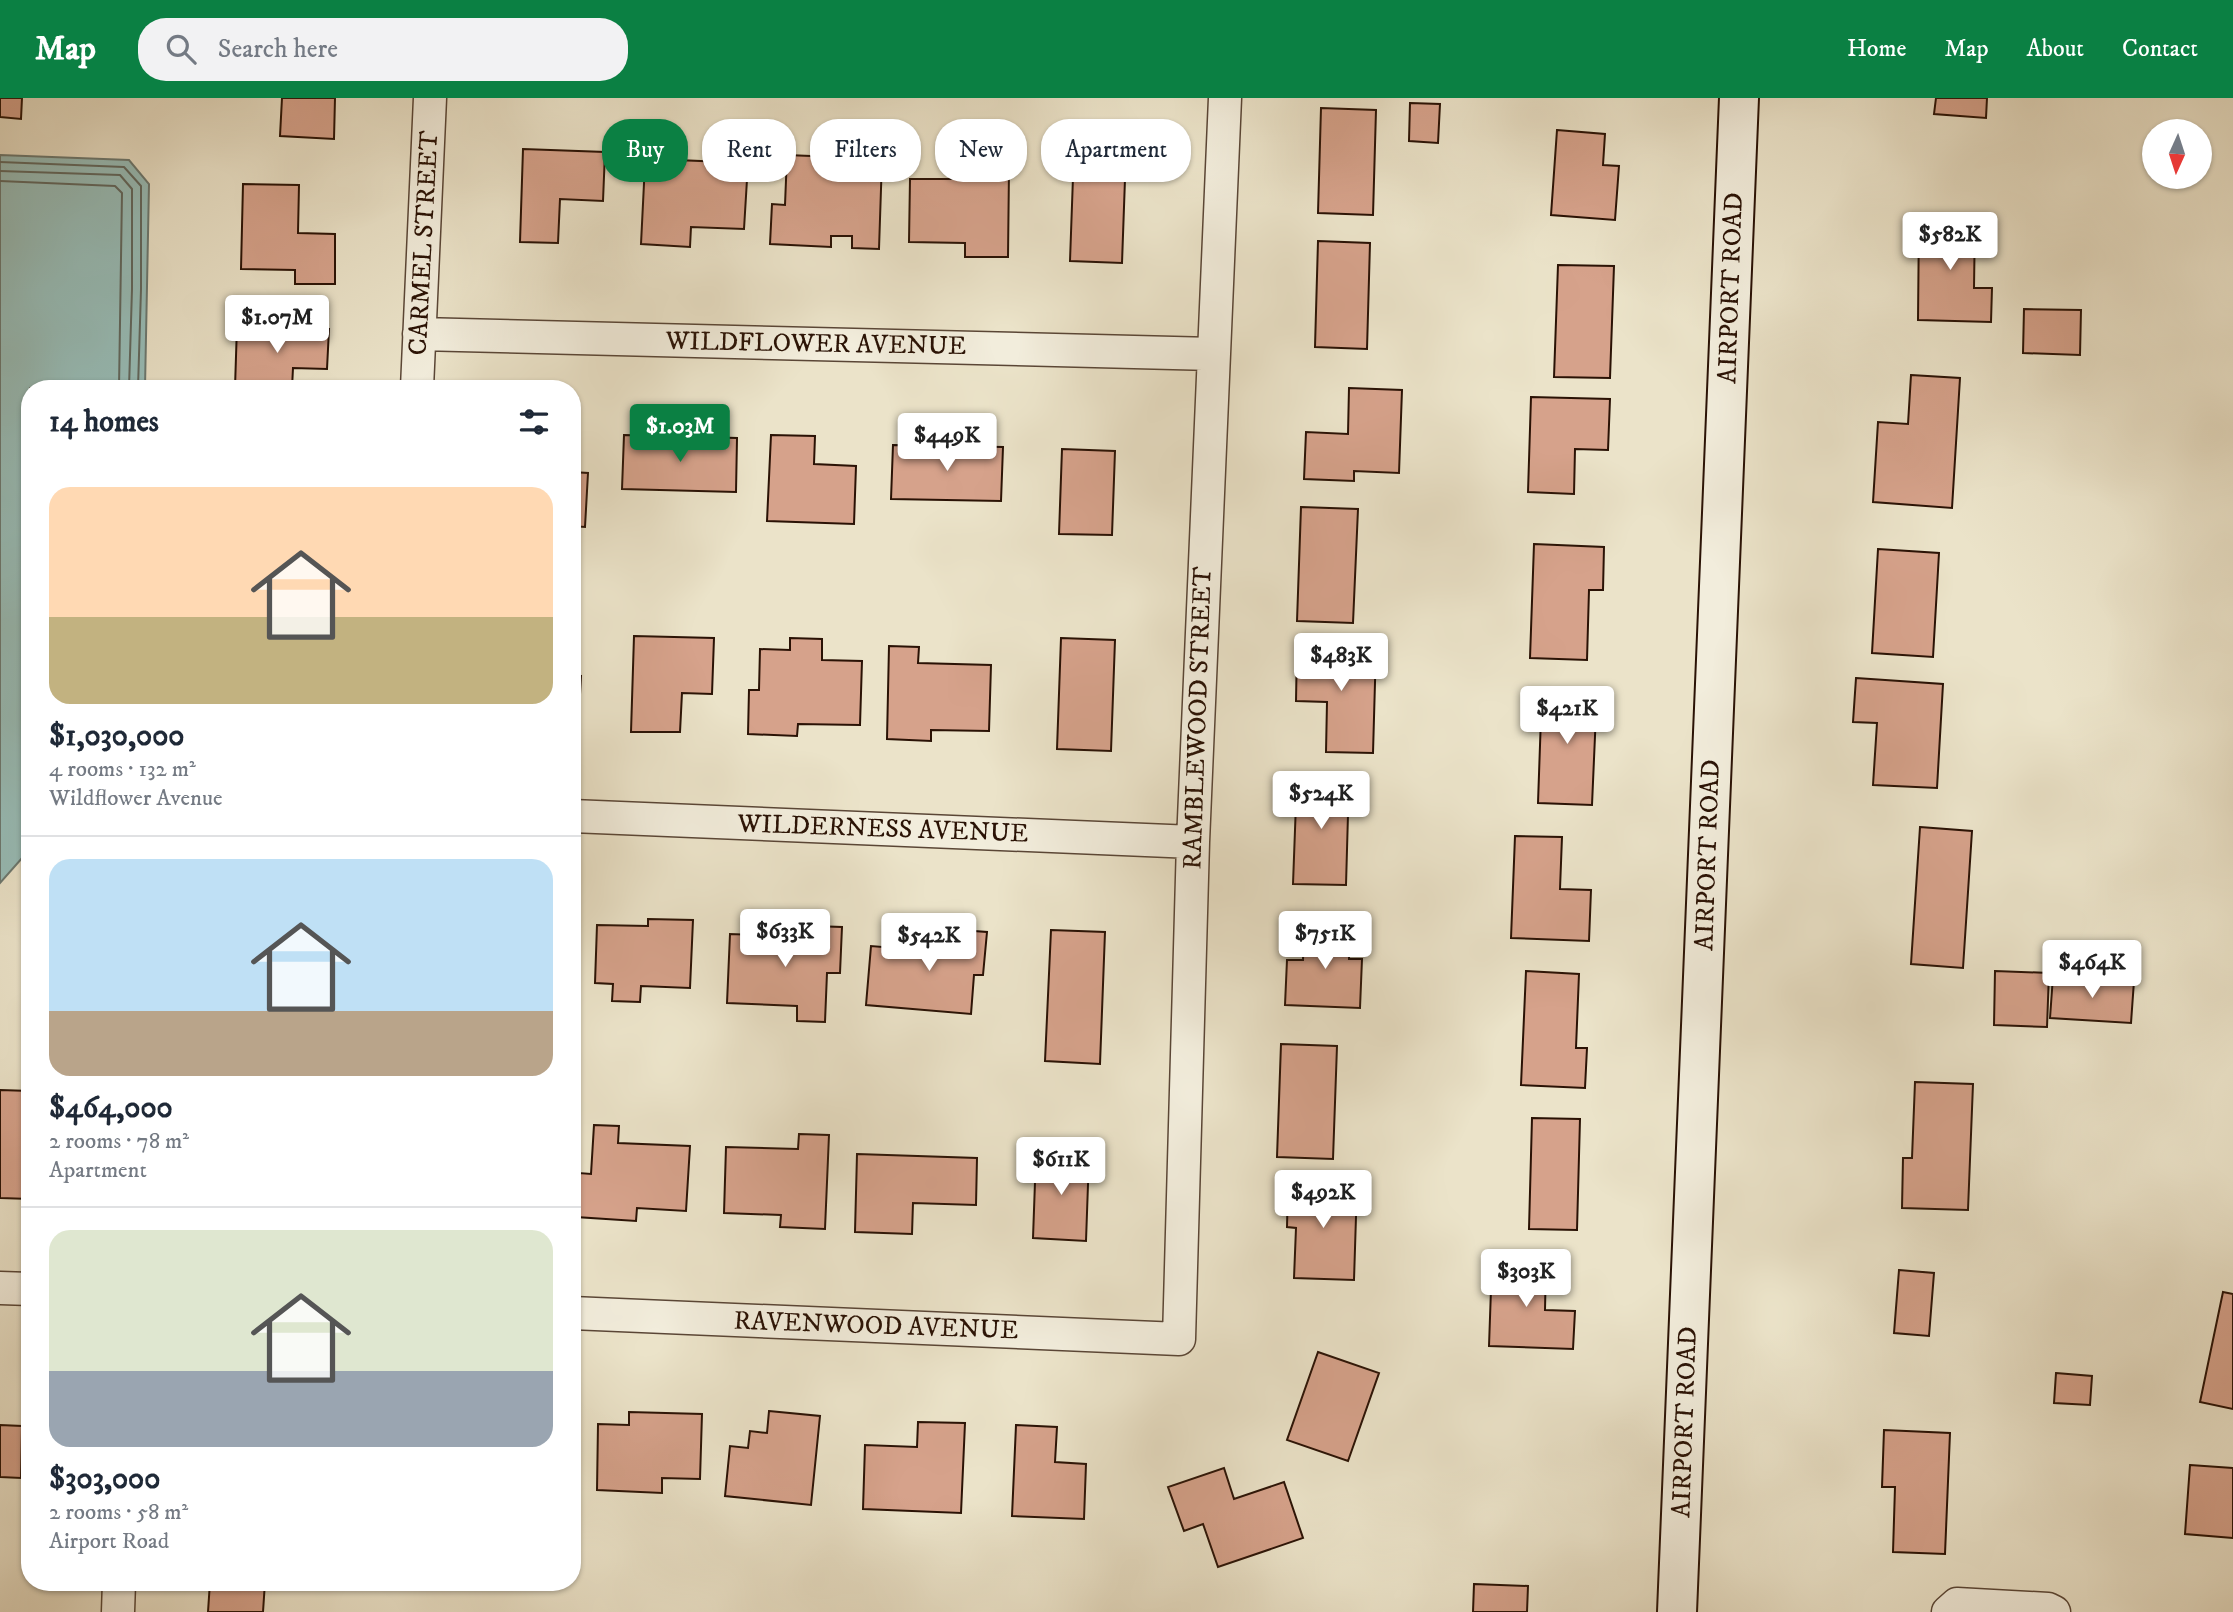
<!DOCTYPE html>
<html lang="en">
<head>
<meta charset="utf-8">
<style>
	:root { --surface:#fff; --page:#f2f2f3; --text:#1f2937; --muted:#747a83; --line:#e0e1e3; --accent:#0b8043 }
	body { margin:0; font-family:"IM FELL DW Pica",serif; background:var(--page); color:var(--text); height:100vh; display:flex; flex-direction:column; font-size:26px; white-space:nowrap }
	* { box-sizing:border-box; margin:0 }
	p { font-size:23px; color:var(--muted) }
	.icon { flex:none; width:38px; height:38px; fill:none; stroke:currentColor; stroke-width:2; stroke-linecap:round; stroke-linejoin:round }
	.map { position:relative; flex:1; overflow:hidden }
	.panel { position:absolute; left:21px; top:282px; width:560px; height:1211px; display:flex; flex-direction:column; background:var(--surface); border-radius:28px; box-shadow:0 2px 5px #0004 }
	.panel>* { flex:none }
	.top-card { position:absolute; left:602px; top:21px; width:665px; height:63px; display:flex; gap:14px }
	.needle { width:46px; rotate:183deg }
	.fabs { position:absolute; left:2142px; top:21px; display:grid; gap:14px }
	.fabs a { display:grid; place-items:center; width:70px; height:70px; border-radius:50%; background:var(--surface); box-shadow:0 2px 5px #0004; font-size:35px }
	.price { position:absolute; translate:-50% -60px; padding:0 16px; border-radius:7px; background:#fff; color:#222; font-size:23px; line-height:46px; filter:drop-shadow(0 2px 4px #0008) }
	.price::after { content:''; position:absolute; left:50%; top:42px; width:21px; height:16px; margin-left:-10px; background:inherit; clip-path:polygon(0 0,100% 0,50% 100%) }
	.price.selected { background:var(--accent); color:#fff }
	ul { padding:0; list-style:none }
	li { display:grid; align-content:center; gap:14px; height:371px; padding:0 28px }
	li+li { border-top:2px solid var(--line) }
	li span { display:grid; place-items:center; height:217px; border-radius:21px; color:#555 }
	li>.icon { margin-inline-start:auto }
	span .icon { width:126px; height:126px; fill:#fffc; stroke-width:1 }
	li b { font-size:30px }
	h2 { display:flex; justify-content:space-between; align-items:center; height:84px; padding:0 28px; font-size:30px }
	.chip { padding:0 24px; border-radius:28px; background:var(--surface); box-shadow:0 2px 5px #0004; font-size:24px; line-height:63px }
	.chip.selected { background:var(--accent); color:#fff }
	header { display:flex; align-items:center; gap:42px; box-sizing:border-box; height:98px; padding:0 35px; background:var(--accent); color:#fff }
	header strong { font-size:33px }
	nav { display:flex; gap:38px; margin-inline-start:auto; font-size:24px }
	.search { width:490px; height:63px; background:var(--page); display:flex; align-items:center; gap:18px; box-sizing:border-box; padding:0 24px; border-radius:28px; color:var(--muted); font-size:26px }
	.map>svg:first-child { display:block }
</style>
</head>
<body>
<header>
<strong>Map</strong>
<div class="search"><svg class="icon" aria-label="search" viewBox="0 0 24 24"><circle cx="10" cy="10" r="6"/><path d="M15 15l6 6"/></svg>Search here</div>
<nav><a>Home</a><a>Map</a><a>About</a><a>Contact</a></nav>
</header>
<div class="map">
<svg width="2233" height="1514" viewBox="0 0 2233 1514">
	<rect width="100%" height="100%" fill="#ebe3c9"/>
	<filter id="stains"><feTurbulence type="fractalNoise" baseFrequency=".00286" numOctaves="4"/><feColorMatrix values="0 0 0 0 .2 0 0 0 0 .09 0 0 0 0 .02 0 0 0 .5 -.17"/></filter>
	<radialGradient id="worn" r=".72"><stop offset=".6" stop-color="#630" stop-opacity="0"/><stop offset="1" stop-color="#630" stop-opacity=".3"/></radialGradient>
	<!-- water -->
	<path fill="#98beb9" stroke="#6c7971" stroke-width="2" d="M0 57 129 62 149 86 145 290H30V751L0 785Z"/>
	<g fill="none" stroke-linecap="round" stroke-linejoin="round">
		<!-- shore -->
		<path stroke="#61685f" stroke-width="2" d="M0 64 124 69 141 88V191L138 290
			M0 73 120 77 132 91V191L129 290
			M0 83 115 88 122 95 119 290"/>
	</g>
	<!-- building -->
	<path fill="#d6a28b" stroke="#2a1205" stroke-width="2" d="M0 0H22L21 21 0 19Z
		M282 0H335L334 41 280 38Z
		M1936 0H1987L1986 20 1934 16Z
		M1410 5 1440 6 1438 45 1409 43Z
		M1321 10 1376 12 1373 117 1318 115Z
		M1557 32 1605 36 1603 67 1619 68 1615 122 1551 117Z
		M646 45 678 46 677 62 748 65 744 131 691 129 690 149 641 146Z
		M523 51 605 54 603 103 560 101 558 145 520 144Z
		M787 57 882 61 879 151 852 150V138H831V149L770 146 772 106 785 107Z
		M967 71 1009 72 1008 159H965V145L909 144 910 81H967Z
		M1073 79 1125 81 1122 165 1070 163Z
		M243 86 299 87 298 135 335 136V186H295V172L241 171Z
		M1919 119 1975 120 1974 190H1992L1991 224 1918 222Z
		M1318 143 1370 145 1367 251 1315 249Z
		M1558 167 1614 168 1610 280 1554 279Z
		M2024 211 2081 212 2080 257 2023 255Z
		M237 227 329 231 327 271 293 270 292 290H235Z
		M1911 277 1960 280 1952 410 1873 404 1878 324 1908 326Z
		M1349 290 1402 292 1399 375 1354 373V383L1304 381 1306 334 1348 336Z
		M1531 299 1610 301 1608 352 1575 351 1574 396 1528 394Z
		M624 337 737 340 736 394 622 391Z
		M771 337 815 338 814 366 856 368 854 426 767 423Z
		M893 347 1003 349 1001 403 891 401Z
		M1062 351 1115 353 1112 437 1059 436Z
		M572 374 588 375 585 429 572 428Z
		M1301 409 1358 411 1353 525 1297 523Z
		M1534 446 1604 449 1603 492H1589L1587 562 1530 560Z
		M1878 451 1939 455 1933 559 1872 555Z
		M634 538 714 540 712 596 682 595 680 634H631Z
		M790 540 822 541V562L862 563 860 627 798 626 797 638 748 636 749 592H759L760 551 790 552Z
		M1061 540 1115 542 1111 653 1057 651Z
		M1297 547 1376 549 1373 655 1326 654 1327 604 1296 603Z
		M889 548 919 549 918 565 991 567 989 633 931 632V643L887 641Z
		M572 577 581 578 578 633H572Z
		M1856 580 1943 586 1937 690 1873 687 1877 625 1853 624Z
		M1542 590 1597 592 1592 707 1538 705Z
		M1297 678 1349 681 1346 787 1293 786Z
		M1920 729 1972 733 1963 870 1911 866Z
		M1515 738 1562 739 1560 791 1591 792 1589 843 1511 840Z
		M648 821 693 822 690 890 641 888 640 904 612 903 613 886 595 885 597 827 648 828Z
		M783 827 842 829 840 875H827L825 924 797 923V908L727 905 730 836 782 838Z
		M1304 828 1350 830 1349 861H1362L1360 910 1285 907 1287 862H1303Z
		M933 830 987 834 983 877H974L971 916 866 907 871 848 931 853Z
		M1051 832 1105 834 1100 966 1045 963Z
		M1526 873 1579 876 1576 950H1587L1585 990 1521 987Z
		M1995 873 2049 875 2047 929 1994 927Z
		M2053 878 2134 883 2131 925 2050 920Z
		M1281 946 1337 948 1333 1061 1277 1059Z
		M1915 984 1973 986 1968 1112 1902 1110 1903 1060H1912Z
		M0 992 30 993V1101L0 1100Z
		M1532 1020 1580 1021 1577 1132 1529 1131Z
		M594 1027 619 1028 618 1045 690 1048 686 1113 637 1110 636 1123 576 1119 579 1075 591 1076Z
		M799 1036 829 1037 825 1131 780 1129 781 1117 724 1115 726 1049 798 1051Z
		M857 1056 977 1060 976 1107 913 1105 912 1136 855 1134Z
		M1036 1056 1089 1058 1086 1143 1033 1140Z
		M1288 1085 1357 1087 1354 1182 1294 1180 1296 1130 1287 1129Z
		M1492 1163 1546 1165 1545 1212 1575 1213 1573 1251 1489 1248Z
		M1899 1172 1934 1175 1929 1238 1894 1235Z
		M2223 1194 2233 1196V1311L2200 1304Z
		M1318 1254 1379 1275 1348 1363 1287 1342Z
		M2056 1275 2092 1278 2090 1307 2054 1305Z
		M769 1313 820 1318 811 1407 725 1398 730 1348 748 1350 750 1333 767 1335Z
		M629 1314 702 1316 700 1381 662 1380V1395L597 1392 598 1326 629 1327Z
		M918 1324 965 1325 961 1415 863 1411 865 1347 917 1349Z
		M0 1327 22 1328 21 1380 0 1379Z
		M1016 1327 1057 1329 1055 1364 1086 1366 1084 1421 1012 1418Z
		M1884 1332 1950 1335 1945 1456 1893 1454 1895 1389H1882Z
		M2190 1367 2233 1370V1440L2185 1436Z
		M1224 1370 1234 1401 1284 1384 1303 1440 1218 1469 1203 1426 1184 1433 1168 1389Z
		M210 1484H265L263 1514H208Z
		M1474 1486 1528 1488 1527 1514H1473Z"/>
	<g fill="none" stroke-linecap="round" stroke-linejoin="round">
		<defs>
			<path id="street" d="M419 236 1213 256
				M417 290 430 0
				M572 718 1193 744
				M0 1190 30 1191
				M572 1215 1179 1241 1193 744 1225 0
				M118 1514 119 1484
				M1948 1514 1957 1506 2048 1511 2054 1514"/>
			<path id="secondary" d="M1677 1514 1739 0"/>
		</defs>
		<!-- street casing -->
		<use href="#street" stroke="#5a4636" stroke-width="35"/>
		<!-- secondary casing -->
		<use href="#secondary" stroke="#2a1205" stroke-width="42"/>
		<!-- street -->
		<use href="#street" stroke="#f2eddc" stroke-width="32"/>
		<!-- secondary -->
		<use href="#secondary" stroke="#f2eddc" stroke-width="38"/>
	</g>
	<g text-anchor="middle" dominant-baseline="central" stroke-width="6" stroke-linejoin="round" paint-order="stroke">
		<!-- street labels -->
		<g font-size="26" fill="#2a1205" stroke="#f2eddc">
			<text transform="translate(424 145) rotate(-87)">CARMEL STREET</text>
			<text transform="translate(1731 190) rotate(-88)">AIRPORT ROAD</text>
			<text transform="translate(816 246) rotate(1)">WILDFLOWER AVENUE</text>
			<text transform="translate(1198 620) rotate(-88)">RAMBLEWOOD STREET</text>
			<text transform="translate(883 731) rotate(2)">WILDERNESS AVENUE</text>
			<text transform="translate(1708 757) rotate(-88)">AIRPORT ROAD</text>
			<text transform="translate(876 1228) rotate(2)">RAVENWOOD AVENUE</text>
			<text transform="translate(1685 1324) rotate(-88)">AIRPORT ROAD</text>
		</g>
	</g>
	<rect width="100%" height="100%" filter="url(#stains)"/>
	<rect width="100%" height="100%" fill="url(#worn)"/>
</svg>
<div class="fabs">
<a><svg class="needle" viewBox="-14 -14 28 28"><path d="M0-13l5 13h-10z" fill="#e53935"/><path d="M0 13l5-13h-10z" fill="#747a83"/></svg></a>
</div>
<b class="price" style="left:1950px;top:174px">$582K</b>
<b class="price" style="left:277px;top:257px">$1.07M</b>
<b class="price selected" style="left:680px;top:366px">$1.03M</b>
<b class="price" style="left:947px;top:375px">$449K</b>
<b class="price" style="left:1341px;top:595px">$483K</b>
<b class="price" style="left:1567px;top:648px">$421K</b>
<b class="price" style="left:1321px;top:733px">$524K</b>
<b class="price" style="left:785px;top:871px">$633K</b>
<b class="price" style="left:1325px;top:873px">$751K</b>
<b class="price" style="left:929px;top:875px">$542K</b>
<b class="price" style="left:2092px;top:902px">$464K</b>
<b class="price" style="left:1061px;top:1099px">$611K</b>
<b class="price" style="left:1323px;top:1132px">$492K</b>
<b class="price" style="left:1526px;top:1211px">$303K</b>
<div class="top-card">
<a class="chip selected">Buy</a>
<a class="chip">Rent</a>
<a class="chip">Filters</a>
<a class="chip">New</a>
<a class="chip">Apartment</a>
</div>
<section class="panel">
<h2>14 homes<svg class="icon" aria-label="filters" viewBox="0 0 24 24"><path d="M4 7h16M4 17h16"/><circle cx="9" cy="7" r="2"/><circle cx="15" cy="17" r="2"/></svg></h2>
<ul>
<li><span style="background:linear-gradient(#ffd9b3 60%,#c2b280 0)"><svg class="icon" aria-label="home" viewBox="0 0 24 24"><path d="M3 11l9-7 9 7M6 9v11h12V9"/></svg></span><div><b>$1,030,000</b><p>4 rooms · 132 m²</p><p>Wildflower Avenue</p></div></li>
<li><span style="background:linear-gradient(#bfe0f5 70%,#b9a48a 0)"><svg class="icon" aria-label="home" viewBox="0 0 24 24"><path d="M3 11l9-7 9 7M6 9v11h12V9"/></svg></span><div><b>$464,000</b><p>2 rooms · 78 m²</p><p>Apartment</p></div></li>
<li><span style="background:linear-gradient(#dfe7d0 65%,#9aa5b1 0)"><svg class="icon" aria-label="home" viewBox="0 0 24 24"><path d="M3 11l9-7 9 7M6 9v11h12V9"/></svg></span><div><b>$303,000</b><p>2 rooms · 58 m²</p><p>Airport Road</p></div></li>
</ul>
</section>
</div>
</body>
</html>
